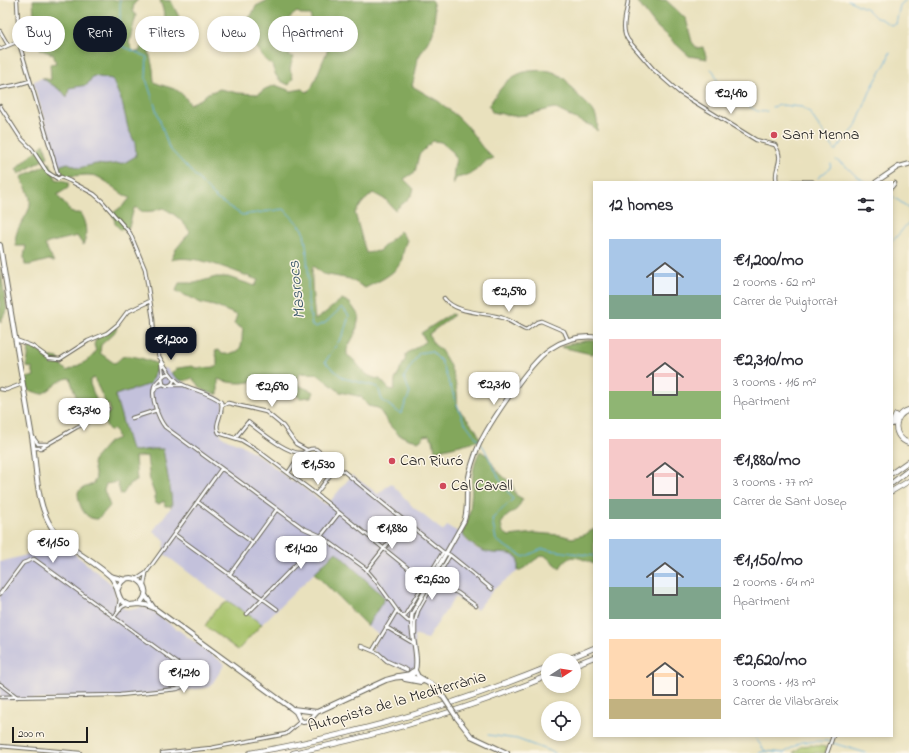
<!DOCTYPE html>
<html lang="en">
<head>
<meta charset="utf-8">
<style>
	:root { --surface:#fff; --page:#f7f7f7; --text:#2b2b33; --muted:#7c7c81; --accent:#111827 }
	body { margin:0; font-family:"Indie Flower",sans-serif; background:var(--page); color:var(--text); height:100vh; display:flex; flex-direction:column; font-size:15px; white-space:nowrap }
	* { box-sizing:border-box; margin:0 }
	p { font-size:13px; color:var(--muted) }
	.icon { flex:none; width:22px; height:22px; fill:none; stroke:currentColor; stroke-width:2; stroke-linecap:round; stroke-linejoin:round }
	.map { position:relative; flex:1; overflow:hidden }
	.drawer { position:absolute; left:593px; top:181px; width:300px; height:556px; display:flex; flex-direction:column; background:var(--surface); border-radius:0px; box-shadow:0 2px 6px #0003 }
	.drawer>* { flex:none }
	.hud { position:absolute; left:12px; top:16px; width:380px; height:36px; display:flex; gap:8px }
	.needle { width:26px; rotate:78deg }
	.controls { position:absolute; left:541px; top:653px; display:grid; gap:8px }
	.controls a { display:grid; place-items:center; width:40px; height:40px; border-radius:50%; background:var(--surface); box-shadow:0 2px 6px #0003; font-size:20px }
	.scale { position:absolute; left:12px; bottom:10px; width:76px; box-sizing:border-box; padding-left:4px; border:2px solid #1c1c1c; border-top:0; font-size:11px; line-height:14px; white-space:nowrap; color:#1c1c1c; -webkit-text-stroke:3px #fcf5e5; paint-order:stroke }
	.price { position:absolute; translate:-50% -34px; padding:0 9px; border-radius:8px; background:#fff; color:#222; font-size:13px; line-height:26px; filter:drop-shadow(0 1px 2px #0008) }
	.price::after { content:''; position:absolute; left:50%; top:24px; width:12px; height:9px; margin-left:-6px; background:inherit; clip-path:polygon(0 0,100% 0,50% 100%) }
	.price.selected { background:var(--accent); color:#fff }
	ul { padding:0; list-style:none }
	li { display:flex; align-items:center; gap:12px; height:100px; padding:0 16px }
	li span { display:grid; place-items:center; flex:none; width:112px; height:80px; border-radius:0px; color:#555 }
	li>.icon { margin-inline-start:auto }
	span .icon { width:48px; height:48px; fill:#fffc; stroke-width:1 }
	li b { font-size:17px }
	h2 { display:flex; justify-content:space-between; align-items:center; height:48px; padding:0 16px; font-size:17px }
	.chip { padding:0 14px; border-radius:18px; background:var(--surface); box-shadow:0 2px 6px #0003; font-size:14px; line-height:36px }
	.chip.selected { background:var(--accent); color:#fff }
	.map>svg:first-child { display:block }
</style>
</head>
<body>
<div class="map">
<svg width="909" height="753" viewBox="0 0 909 753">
	<rect width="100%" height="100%" fill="#fcf5e5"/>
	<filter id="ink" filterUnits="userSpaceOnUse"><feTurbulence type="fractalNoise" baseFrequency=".025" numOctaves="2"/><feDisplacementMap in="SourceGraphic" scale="8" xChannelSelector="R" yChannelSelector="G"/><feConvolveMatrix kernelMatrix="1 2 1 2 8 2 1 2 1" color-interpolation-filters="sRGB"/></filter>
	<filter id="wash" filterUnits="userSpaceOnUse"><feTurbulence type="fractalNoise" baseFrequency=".012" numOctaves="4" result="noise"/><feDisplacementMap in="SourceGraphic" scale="16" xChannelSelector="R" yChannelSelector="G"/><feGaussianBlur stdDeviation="0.9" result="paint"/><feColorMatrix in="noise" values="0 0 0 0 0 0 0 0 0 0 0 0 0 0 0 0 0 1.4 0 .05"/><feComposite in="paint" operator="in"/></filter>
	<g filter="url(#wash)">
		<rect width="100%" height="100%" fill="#e9e1bd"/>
		<!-- industrial -->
		<path fill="#c3c1db" d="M93 76 112 79 122 102 128 128 135 143 136 156 124 163 105 165 96 164 79 168 61 165 59 170 34 85V81L42 78 69 95V88L75 87Z
			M166 368 177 379 191 386 220 398 224 404 223 411 218 425 222 437 242 445 262 458 293 482 294 481 327 505 352 475 378 494 391 483 413 507 443 531 447 526 462 534 467 541 477 549 487 552 511 553 518 558V571L495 588 477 610 455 597 427 639 414 635 417 667 410 671 384 661 372 650 379 635 367 626 385 598 336 552 262 624 213 591 163 553 165 541 153 531 172 506 163 450 136 451 131 450 115 395 150 384 157 370Z
			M60 542 114 586 117 603 125 609H135L141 607 148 608 225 664 210 687 190 690 104 698 0 700V562L46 550Z"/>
		<!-- green -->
		<path fill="#a4c168" stroke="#606e42" d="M228 601 262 624 238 650 205 626 214 611Z
			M811 745 827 747 825 753H793L802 746Z"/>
		<!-- forest -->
		<path fill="#83a75c" stroke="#50623c" d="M33 0H138L134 4 133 10 136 16 129 43 133 51 139 52 145 37 152 35 149 52 153 69 154 82C172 90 177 85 190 104L201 99 208 93 220 89 238 93 258 94 265 89 275 85 291 91 302 89 307 92 312 87 328 49C323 44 313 38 312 32 310 25 313 24 310 15H303L297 12C274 28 289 30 297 48L291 50 288 55 293 57 290 69 293 78 289 85C277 80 276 77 272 65 264 61 260 52 254 45L235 51 230 48 236 43 237 40 230 34 234 22 251 16 256 6 268 0H432L435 13 433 33 418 58 415 75 412 86 438 101 458 117 467 126 482 147 494 159 487 160C477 171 471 175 456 178L453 184 454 168 456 159 453 152 441 142 433 141 419 155 415 172 404 179 414 189C412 198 402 204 395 210L386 200 373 193 363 202 355 213 366 253 379 251 400 231 407 240C403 248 403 259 400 264 392 276 377 282 365 288L350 279 323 274 313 266C310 273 314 309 315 320L321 316 342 299 350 303 359 316 356 332 347 349V355C360 362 362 378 380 379L389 389 394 390 395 380 405 360 406 354 426 341 421 333 451 314 454 315 429 334C430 337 431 340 433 343 435 346 440 348 442 352 453 368 459 388 457 407L476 430 481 440 435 451 433 440 429 435 424 436 420 441 408 439 398 434 391 427 378 408 368 406 361 397 358 396 340 392 317 374 300 373 297 382 300 386 314 392 312 397 300 398 293 392 276 394 271 392 252 395 257 389 269 387C258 379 253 382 241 383 232 383 225 382 218 379V394C206 394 200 388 192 378 182 383 179 381 171 373L178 368 192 366 196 368 217 367V358L215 351 219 350 222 354H228L238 351C244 343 241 338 243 329L234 324 237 315 214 306 201 303 176 291 179 283H195L216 277H228L255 286 258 280C235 272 195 253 171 260L176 249 190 232C183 221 175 214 163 208L153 211 143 212 137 208H134L129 227 121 230 115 224 113 213 125 204 130 198C118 193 111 184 100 178 91 172 76 177 66 176L59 170 61 165 68 163 79 168 96 164 105 165 124 163 136 156 135 143 128 128 122 102 112 79 93 76 87 85 69 88 67 98 63 92 42 78 51 80 50 64 56 63 53 54 41 50C34 34 34 17 33 0Z
			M160 0 171 1 180 19 177 30 166 20Z
			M636 0H666L686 19 692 42 697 48 703 47 707 59 689 56 655 25Z
			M528 71C535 71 546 69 553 72 568 79 566 81 575 92 587 106 600 110 597 131L592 126 582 122 554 108 526 115 513 116 492 112 489 105C501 88 507 76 528 71Z
			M44 144 48 157 19 174 16 169Z
			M50 163 56 179 69 182 68 188 57 195 72 213H80C86 222 88 235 83 245L77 236 48 243 45 245 54 262 49 260 30 265H25L24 257 26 246H16C12 226 32 216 30 200 30 194 23 182 21 177Z
			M0 268 7 309 0 323Z
			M115 327 117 328 114 333 101 345 100 353 114 363C118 362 119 359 122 357 130 353 150 361 158 364L150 384 115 395 131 450 136 451 153 449H163L171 494 172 506H165L164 501 159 504 155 503V495L150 482 147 456 135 457 137 481 130 483 123 494 121 495 117 482 106 484 104 490 110 506 98 519C84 520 78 504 78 492L83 488 93 484 96 478 93 464 94 459 109 442 118 438 114 429 110 431 101 418 110 412 109 405 106 404 94 378 90 380V384L101 412 90 417 84 404 79 406 70 378C57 379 53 390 41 394L26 389 24 379 34 376 32 368 27 367 29 347 38 349 46 358 52 357 58 358 62 366 67 371C77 365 90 362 96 351L94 345 96 338C102 333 109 333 115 327Z
			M589 340H594V353L591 354 561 347 569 344Z
			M480 451 488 456 496 470 512 484 516 495 523 499 517 509 506 517 501 524 503 532 509 536 535 533 561 535 572 538 584 535 594 529V564C579 558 570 551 560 568L544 555C533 559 529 567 518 571V558C510 552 503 554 493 553 480 552 470 544 462 534 464 529 467 524 468 519 474 500 469 468 480 451Z
			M336 552 385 598 367 626 314 573Z"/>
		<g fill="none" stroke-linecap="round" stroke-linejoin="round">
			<!-- stream -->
			<path stroke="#65afdd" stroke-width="1" d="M120 0V45L147 57 146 79 169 148 217 199 242 215 284 209 303 229 306 245 308 271V302L312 326 315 327 325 323 342 307 349 316 343 335 325 362 343 378 378 387 382 400 401 414 410 393 404 377 419 353 431 351 441 361 463 420 484 448 500 480 513 499 492 519 496 540 508 548 524 557 542 549 594 556
				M848 0 867 9 876 18 881 19 891 25 896 24 900 5 906 0
				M711 69C715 72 715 75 717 80 718 82 728 96 730 98 735 102 743 104 750 107 756 111 760 113 767 111
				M772 107 781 105 802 107 810 113 835 150
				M835 151 855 128 872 87 887 61 890 52
				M836 160 847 167 855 175 864 181
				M818 178 830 168 831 164
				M892 196 909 208
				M892 242 909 222
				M488 735 517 739 555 753
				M754 736 765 751 784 753 801 742 826 741 866 753
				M759 753 765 751"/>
		</g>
	</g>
	<g filter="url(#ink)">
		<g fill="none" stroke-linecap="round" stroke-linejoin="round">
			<defs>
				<path id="street" d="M17 0 19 43 58 174
					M628 0C627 14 620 28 628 40L654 70 680 93 756 140 775 145C786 162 772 168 777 182
					M0 31 8 45
					M0 49 14 43H19
					M0 88 16 85 30 81
					M0 106 20 137 32 149 47 172 58 179 61 177 70 181 94 194 102 201 130 233 145 269 153 319 154 339 159 357
					M892 187 895 183
					M444 298C455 314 486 312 503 318 511 321 518 327 526 330L537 322 541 321 564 331 568 340
					M16 340 32 346 49 358 60 359 88 341 107 333 118 324 127 312 150 301
					M159 356C164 365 170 376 178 382 190 390 211 392 221 402 225 413 213 423 219 433L241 440 256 449 316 494 429 585
					M161 362 163 375
					M170 374H166L162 377 163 384 167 386C172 385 174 383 174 378
					M162 377C159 380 155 383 154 387 151 399 158 418 165 427L277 509 303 528 321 536 365 568 376 581 399 613 408 621 415 622
					M172 385H183
					M0 389 6 390 22 384
					M154 391 156 387 163 384
					M223 405 228 403 266 412 283 426 296 444 307 450
					M132 418 157 410
					M33 437 38 444H46
					M236 437 248 422C260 431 288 455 303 453
					M34 448H41L77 427 105 414 108 409
					M288 473C295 463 302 447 316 449L443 552 450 555 492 589
					M316 494 337 466
					M198 502 253 543
					M174 534 277 609
					M367 570 405 522
					M230 574 277 509
					M137 579 146 573 221 469
					M431 581 458 593 476 606
					M144 584 146 574
					M0 594 23 563 34 559 191 673 184 686 177 689 120 695 0 697
					M118 610 120 599
					M247 614 321 539V536L339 513
					M114 617 122 607 126 605
					M404 617 443 552
					M386 627 413 643
					M413 633H415V622L418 611 450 555
					M361 646 378 653 387 661 407 670
					M373 650 397 610
					M0 684 17 697
					M0 746 80 753
					M162 753 211 748 286 734 301 721
					M827 753 833 736"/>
				<path id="secondary" d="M793 182H812
					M876 182 898 167 909 164
					M415 670 418 676 435 686
					M397 676 409 674 413 671
					M408 677C411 676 414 675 415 671 420 656 409 632 412 614L464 521C468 510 466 499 467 488 468 477 471 466 475 455 482 432 530 362 550 349 563 340 579 336 594 337"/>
				<path id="primary" d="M0 245C10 309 21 373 32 437 37 467 35 501 52 528 67 549 91 559 110 576 121 587 114 600 129 605L139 604 146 605 154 608 291 708 296 712 300 720 303 722 309 721 317 712 386 680C409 672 430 679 444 698
					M110 576 125 580
					M118 589C126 564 159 587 139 604
					M145 595 153 607
					M405 679 421 682
					M293 709 317 712
					M457 718 471 736 507 753"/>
				<path id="highway" d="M909 410C892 415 892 438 909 443
					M892 424 896 415
					M892 473 909 461
					M892 483 909 470
					M892 491 909 481
					M566 660 594 648
					M574 665 594 657
					M250 753C352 736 452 706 548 667
					M293 753C380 735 466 710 548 676"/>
			</defs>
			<!-- street casing -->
			<use href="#street" stroke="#646154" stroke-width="4.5"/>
			<!-- secondary casing -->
			<use href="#secondary" stroke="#646154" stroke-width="5.5"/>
			<!-- primary casing -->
			<use href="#primary" stroke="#646154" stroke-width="6"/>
			<!-- highway casing -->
			<use href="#highway" stroke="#646154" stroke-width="6"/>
			<!-- street -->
			<use href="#street" stroke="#fff" stroke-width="2.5"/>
			<!-- secondary -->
			<use href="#secondary" stroke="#fff" stroke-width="3.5"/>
			<!-- primary -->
			<use href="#primary" stroke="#fff" stroke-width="4"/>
			<!-- highway -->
			<use href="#highway" stroke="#fff" stroke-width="4.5"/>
			<defs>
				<path id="primary-bridge" d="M444 698 457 718"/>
			</defs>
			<!-- primary-bridge casing -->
			<use href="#primary-bridge" stroke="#646154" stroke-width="6" stroke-linecap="butt"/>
			<!-- primary-bridge -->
			<use href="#primary-bridge" stroke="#fff" stroke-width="4"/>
		</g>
	</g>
	<!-- markers -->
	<g fill="#d1495b" stroke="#fcf5e5" stroke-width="1.5">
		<circle cx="774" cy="135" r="4"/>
		<circle cx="392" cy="461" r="4"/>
		<circle cx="443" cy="486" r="4"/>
	</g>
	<g text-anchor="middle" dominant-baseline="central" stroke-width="3" stroke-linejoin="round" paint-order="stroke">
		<!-- poi labels -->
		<g font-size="16" fill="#1c1c1c" stroke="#fcf5e5" text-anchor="start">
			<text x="782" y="135">Sant Menna</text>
			<text x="400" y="461">Can Riuró</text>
			<text x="451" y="486">Cal Cavall</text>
		</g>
		<!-- street labels -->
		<g font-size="16" fill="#1c1c1c" stroke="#fcf5e5">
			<text transform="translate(397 702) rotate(-16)">Autopista de la Mediterrània</text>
		</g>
		<!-- water labels -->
		<g font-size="17" font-style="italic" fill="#395769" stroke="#fcf5e5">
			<text transform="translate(297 290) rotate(-96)">Masrocs</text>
		</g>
	</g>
</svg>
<div class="controls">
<a><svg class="needle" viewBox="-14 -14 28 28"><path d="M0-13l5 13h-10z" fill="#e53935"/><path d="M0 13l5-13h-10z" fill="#7c7c81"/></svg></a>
<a><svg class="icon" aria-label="locate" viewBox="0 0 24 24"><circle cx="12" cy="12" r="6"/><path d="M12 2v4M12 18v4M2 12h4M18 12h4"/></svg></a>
</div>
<div class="scale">200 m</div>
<b class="price" style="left:731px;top:115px">€2,490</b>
<b class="price" style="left:509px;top:313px">€2,590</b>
<b class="price selected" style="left:171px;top:361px">€1,200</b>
<b class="price" style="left:494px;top:406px">€2,310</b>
<b class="price" style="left:272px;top:408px">€2,690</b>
<b class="price" style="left:84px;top:432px">€3,340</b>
<b class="price" style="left:318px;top:486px">€1,530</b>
<b class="price" style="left:392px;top:550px">€1,880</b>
<b class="price" style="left:53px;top:564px">€1,150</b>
<b class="price" style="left:301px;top:570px">€1,420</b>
<b class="price" style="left:432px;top:601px">€2,620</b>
<b class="price" style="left:184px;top:694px">€1,210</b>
<div class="hud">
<a class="chip">Buy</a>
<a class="chip selected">Rent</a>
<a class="chip">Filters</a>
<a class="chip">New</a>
<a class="chip">Apartment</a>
</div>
<section class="drawer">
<h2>12 homes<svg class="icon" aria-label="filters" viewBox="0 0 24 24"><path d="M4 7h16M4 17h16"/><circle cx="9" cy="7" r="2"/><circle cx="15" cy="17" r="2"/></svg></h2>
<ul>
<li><span style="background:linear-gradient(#a9c7e8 70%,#7fa58c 0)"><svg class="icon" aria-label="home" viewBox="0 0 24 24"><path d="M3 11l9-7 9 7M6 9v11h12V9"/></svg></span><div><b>€1,200/mo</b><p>2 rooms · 62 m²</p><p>Carrer de Puigtorrat</p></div></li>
<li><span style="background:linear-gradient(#f6c9c9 65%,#8fb573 0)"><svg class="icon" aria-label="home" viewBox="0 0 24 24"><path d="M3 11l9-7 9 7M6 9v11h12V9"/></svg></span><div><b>€2,310/mo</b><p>3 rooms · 116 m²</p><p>Apartment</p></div></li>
<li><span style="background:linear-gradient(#f6c9c9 75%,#7fa58c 0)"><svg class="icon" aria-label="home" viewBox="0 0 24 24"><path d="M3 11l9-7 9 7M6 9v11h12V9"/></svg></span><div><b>€1,880/mo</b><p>3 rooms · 77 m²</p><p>Carrer de Sant Josep</p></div></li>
<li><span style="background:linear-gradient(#a9c7e8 60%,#7fa58c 0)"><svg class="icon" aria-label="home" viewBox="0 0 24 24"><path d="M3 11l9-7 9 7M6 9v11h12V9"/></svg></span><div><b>€1,150/mo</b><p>2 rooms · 64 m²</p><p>Apartment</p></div></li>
<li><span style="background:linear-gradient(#ffd9b3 75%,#c2b280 0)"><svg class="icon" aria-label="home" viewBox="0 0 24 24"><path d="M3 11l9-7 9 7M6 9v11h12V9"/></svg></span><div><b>€2,620/mo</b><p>3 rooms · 113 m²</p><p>Carrer de Vilabrareix</p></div></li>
</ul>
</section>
</div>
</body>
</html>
